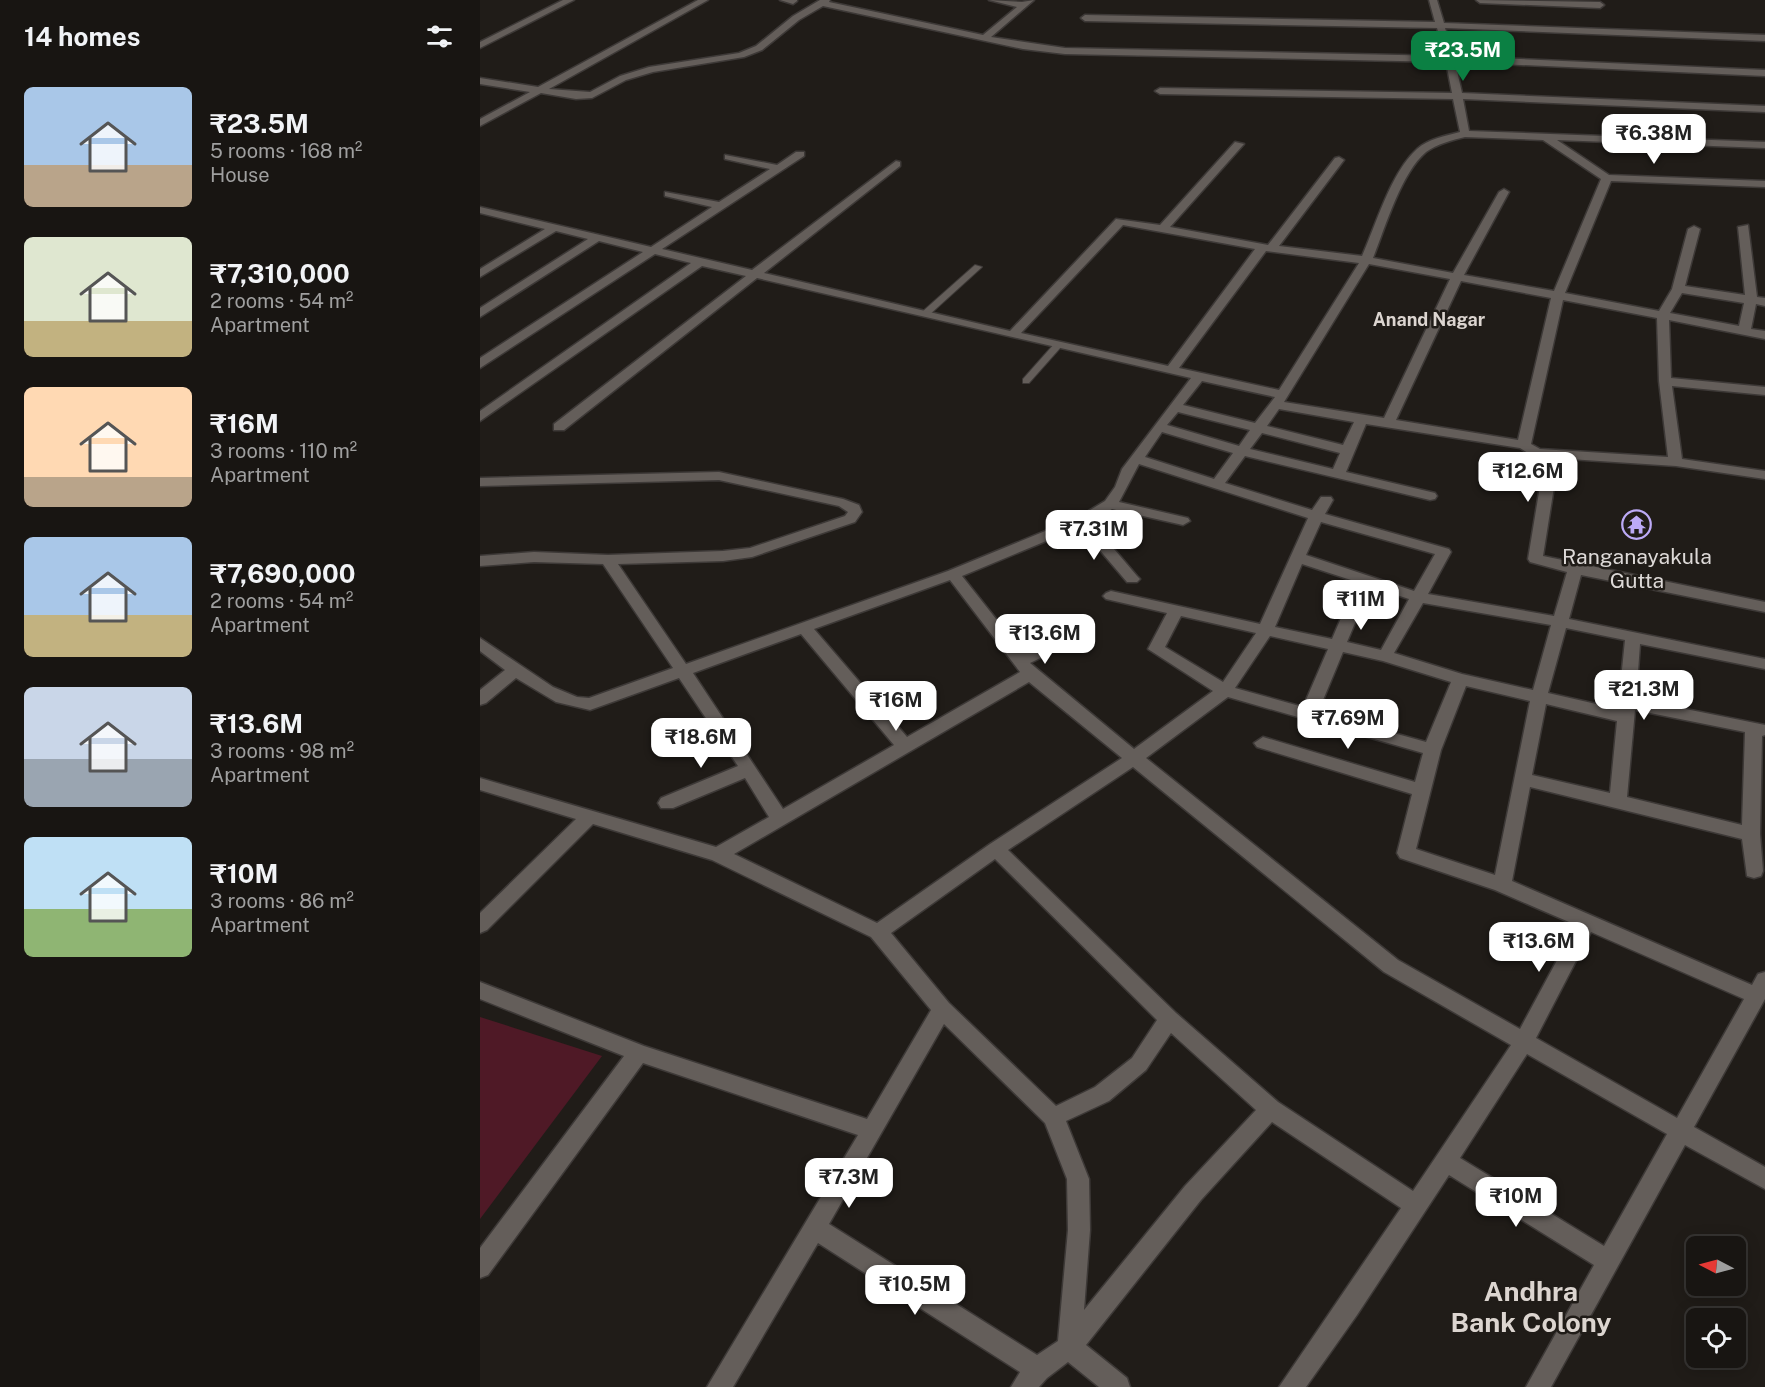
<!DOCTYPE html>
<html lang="en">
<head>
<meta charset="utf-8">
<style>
	:root { --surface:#181512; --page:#211e1b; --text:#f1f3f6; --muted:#9f9f9f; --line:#363432; --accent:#0b8043 }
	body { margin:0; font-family:"Public Sans",sans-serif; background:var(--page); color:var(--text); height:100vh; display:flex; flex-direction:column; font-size:22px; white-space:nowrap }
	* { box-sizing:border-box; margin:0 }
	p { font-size:20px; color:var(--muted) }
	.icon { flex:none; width:33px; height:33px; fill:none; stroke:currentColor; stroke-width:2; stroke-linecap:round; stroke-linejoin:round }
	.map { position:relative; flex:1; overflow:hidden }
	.drawer { display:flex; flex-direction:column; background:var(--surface); width:480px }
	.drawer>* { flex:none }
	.needle { width:39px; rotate:276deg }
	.tools { position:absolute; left:1206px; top:1236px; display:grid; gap:12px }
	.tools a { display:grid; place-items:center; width:60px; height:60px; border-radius:9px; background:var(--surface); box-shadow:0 3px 15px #0003,0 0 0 2px var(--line); font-size:30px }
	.price { position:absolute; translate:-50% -51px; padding:0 14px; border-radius:12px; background:#fff; color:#222; font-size:20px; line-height:39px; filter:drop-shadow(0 2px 3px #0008) }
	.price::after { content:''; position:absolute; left:50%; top:36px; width:18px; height:14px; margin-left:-9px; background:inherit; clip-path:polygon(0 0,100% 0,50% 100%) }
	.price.current { background:var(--accent); color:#fff }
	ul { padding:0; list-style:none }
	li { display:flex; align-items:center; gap:18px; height:150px; padding:0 24px }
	li span { display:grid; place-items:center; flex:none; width:168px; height:120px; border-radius:9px; color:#555 }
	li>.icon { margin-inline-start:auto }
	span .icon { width:72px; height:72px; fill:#fffc; stroke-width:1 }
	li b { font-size:26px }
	h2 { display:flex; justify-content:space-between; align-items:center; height:72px; padding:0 24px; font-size:26px }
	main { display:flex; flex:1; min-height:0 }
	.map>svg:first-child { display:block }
</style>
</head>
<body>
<main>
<section class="drawer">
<h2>14 homes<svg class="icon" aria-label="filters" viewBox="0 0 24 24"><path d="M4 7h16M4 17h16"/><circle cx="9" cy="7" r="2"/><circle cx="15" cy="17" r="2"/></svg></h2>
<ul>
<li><span style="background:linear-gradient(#a9c7e8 65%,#b9a48a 0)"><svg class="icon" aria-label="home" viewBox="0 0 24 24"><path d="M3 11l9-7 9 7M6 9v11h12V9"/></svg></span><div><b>₹23.5M</b><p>5 rooms · 168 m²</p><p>House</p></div></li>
<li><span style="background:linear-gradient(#dfe7d0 70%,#c2b280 0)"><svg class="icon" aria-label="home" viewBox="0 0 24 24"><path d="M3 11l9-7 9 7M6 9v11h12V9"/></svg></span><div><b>₹7,310,000</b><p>2 rooms · 54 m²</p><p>Apartment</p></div></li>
<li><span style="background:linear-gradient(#ffd9b3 75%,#b9a48a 0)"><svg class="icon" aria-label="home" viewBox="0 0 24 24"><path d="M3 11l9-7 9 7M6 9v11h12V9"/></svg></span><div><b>₹16M</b><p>3 rooms · 110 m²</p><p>Apartment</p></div></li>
<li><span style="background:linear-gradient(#a9c7e8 65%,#c2b280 0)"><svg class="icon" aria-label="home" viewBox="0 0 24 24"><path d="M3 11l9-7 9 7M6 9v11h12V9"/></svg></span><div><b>₹7,690,000</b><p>2 rooms · 54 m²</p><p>Apartment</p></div></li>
<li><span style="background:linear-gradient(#c9d6e8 60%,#9aa5b1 0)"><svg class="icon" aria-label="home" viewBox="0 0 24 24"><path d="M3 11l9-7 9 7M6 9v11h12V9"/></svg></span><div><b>₹13.6M</b><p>3 rooms · 98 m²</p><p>Apartment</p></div></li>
<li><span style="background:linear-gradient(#bfe0f5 60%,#8fb573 0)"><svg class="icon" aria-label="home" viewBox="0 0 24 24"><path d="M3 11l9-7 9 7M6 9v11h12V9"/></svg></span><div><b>₹10M</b><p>3 rooms · 86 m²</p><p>Apartment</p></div></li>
</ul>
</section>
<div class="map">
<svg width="1285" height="1387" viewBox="0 0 1285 1387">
	<rect width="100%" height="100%" fill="#201c18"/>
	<!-- green -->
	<path fill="#4f1926" d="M0 1017 122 1056 0 1219Z"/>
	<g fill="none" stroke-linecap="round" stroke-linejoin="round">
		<defs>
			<path id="service" d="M495 265 502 267 448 316H442V312Z
				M578 342 581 343V347L549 383H543V379L575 343Z"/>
			<path id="minor" d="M83 0H94L0 48V42Z
				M218 0H228L69 89 110 92 140 76 169 67 259 53 276 46 313 16 340 0H350L349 2 503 35 537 7 509 0 542 2 554 0 511 37 585 48 965 56 957 28 605 21 601 18 605 15 955 22 949 0H957L964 23 1285 35V41L965 28 974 56 1285 70V76L975 62 982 93 1285 106V112L983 99 989 131 1285 142V148L1077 140 1129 175 1285 181V187L1131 181 1085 293 1179 311 1192 289 1208 229 1214 226 1220 229 1205 286 1265 295 1258 227 1268 225 1277 297 1285 298V306L1276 304 1271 329 1285 331V339L1189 320 1191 378 1285 387V395L1192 386 1202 459 1285 471V479L1196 466 1074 458 1077 468 1063 556 1285 602V612L1101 575 1089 619 1285 659V669L1160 644 1156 699 1285 725V735L1282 736 1280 834 1283 871 1281 876 1274 878 1267 876 1262 839 1050 787 1032 881 1272 985 1278 974 1285 972V999L1214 1127 1285 1167V1189L1205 1145 1071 1387H1046L1114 1265 969 1175 877 1315 826 1387H799L921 1208 792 1122 721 1200 606 1345 647 1378 650 1387H619L588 1362 567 1378 559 1387H531L540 1372 338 1243 253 1387H227L378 1135 163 1063 8 1275 0 1278V1248L144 1056 0 999V982L164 1046 387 1119 451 1010 391 937 232 860 113 824 7 930 0 933V913L96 819 0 790V778L236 847 289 817 265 778 193 808H181L178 803 181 798 258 766 199 678 110 710 76 702 36 678 6 703 0 705V690L25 670 0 651V638L73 687 97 697 109 698 193 668 123 564 54 562 0 566V556L54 552 128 555 243 551 270 548 365 516 368 512 359 506 239 480 0 486V478L239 472 363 499 379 505 382 512 375 522 272 557 243 561 138 564 206 664 468 571 597 518 625 501 635 487 642 469 711 378 277 278 84 430H74V424L266 276 222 266 0 421V411L211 263 175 254 0 368V358L163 252 119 241 0 317V308L108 239 76 231 0 277V269L65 229 0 213V207L171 247 232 207 185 196V192L239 202 290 169 245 159V155L297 165 316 152H324V156L182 249 272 270 416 161 420 162V166L284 273 530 331 636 219 680 225 755 142 764 144 690 227 788 245 855 158 859 157 864 160 799 246 882 256C896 225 911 172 937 149 948 139 965 136 980 132L973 99 680 94 675 91 680 88 972 93 966 62 585 54 543 49 343 6 319 20 282 50 264 57 173 72 146 80 112 98 96 99 61 93 0 126V119L50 92 0 84V78L58 87ZM985 137 1063 140 1121 179 1074 291 984 275 1029 192 1024 189 1019 192 973 273 893 258C905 228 921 173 946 152 957 144 972 140 985 137ZM643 225 775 249 688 366 541 333ZM786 251 879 263 799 390 699 368ZM889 264 970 279 904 418 804 402ZM981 281 1071 298 1038 440 916 420ZM1202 293 1264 303 1259 326 1190 313ZM1083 300 1177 318 1179 381 1188 457 1060 449 1051 444ZM722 381 795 397 775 423 703 405ZM799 409 874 422 863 445 787 426ZM698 412 770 430 759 446 687 425ZM886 424 1040 448 1062 462 1063 468 1048 559 1050 562 1087 572 1074 616 948 594 971 552 969 549 845 514 853 500 851 497H841L832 510 745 483 765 456 950 500 955 499 957 496 955 493 866 472ZM682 432 753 453 734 479 665 457ZM782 433 860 453 853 469 770 449ZM659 464 828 518 780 624 631 591 626 593 623 596 626 599 687 613 668 649 733 691 654 749 550 663 606 636 608 632 606 628H594L543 653 482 576 600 527 647 582H657L660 579 657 576 611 522 632 509 703 525 710 521 708 518 639 502ZM841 522 955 554 934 591 826 555ZM822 564 929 599 901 650 867 642 883 604 875 599 867 604 852 639 795 627ZM470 580 540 672 427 737 334 629ZM943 603 1071 625 1053 690 982 674 914 653ZM701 616 776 633 743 682 685 647ZM1086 628 1145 640 1138 709 1068 693ZM321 634 414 745 303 809 213 673ZM790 636 848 649 823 707 755 688ZM863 652 903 661 971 682 946 742 838 712ZM549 682 642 758 510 844 397 923 254 854ZM986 686 1050 701 1015 875 936 849 961 750ZM748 697 943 753 935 782 783 737 774 743 777 747 932 794 917 853 920 858 1015 890 1096 925 1040 1029 918 960 666 758ZM1066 704 1137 721 1130 793 1052 775ZM1155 710 1265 732 1262 825 1147 797ZM653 767 904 972 1031 1045 933 1191 798 1102 696 1013 528 850ZM515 859 677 1020 652 1058 615 1087 576 1106 469 1003 411 933ZM1111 932 1264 999 1197 1118 1056 1038ZM464 1024 565 1123 587 1179 588 1230 578 1341 557 1355 349 1224ZM691 1033 776 1110 705 1186 604 1310 610 1230 609 1179 586 1121 629 1101 666 1070ZM1047 1054 1187 1134 1124 1246 980 1158Z
				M300 0H317V1L313 4Z
				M996 0 1120 2 1124 5 1120 8 1000 3Z"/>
		</defs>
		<!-- service casing -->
		<use href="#service" stroke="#3d3937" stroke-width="2"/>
		<!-- minor casing -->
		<use href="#minor" stroke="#3d3937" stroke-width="3"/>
		<!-- service -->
		<use href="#service" fill="#645e5a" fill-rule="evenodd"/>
		<!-- minor -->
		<use href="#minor" fill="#645e5a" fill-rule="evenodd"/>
	</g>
	<!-- icons -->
	<defs>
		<symbol id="temple-ring" viewBox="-11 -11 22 22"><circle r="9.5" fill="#201c18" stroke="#bcaaf6" stroke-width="1.5"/><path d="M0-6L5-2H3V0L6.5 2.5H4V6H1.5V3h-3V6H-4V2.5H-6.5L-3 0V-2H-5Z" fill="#bcaaf6"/></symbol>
	</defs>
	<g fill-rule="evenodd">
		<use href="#temple-ring" x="1140" y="508" width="33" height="33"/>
	</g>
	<g text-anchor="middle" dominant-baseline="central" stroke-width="5" stroke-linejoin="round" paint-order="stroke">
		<!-- far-neighbourhood labels -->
		<g font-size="18" font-weight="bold" fill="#dcd5d0" stroke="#201c18">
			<text x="949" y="319">Anand Nagar</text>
		</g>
		<!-- poi labels -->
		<g font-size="21" fill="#ddd9d7" stroke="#201c18">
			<text x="1157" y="556">Ranganayakula<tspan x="1157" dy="24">Gutta</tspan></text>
		</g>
		<!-- near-neighbourhood labels -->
		<g font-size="27" font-weight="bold" fill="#dcd5d0" stroke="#201c18">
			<text x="1051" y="1291">Andhra<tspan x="1051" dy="31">Bank Colony</tspan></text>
		</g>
	</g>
</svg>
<div class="tools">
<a><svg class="needle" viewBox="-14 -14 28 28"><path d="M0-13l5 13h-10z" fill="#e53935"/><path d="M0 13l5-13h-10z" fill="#9f9f9f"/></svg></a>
<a><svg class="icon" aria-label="locate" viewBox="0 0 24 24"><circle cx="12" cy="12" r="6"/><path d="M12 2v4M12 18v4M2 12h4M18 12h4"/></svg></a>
</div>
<b class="price current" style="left:983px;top:82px">₹23.5M</b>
<b class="price" style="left:1174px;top:165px">₹6.38M</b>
<b class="price" style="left:1048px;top:503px">₹12.6M</b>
<b class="price" style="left:614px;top:561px">₹7.31M</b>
<b class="price" style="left:881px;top:631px">₹11M</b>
<b class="price" style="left:565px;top:665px">₹13.6M</b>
<b class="price" style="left:1164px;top:721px">₹21.3M</b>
<b class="price" style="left:416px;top:732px">₹16M</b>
<b class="price" style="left:868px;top:750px">₹7.69M</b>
<b class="price" style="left:221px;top:769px">₹18.6M</b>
<b class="price" style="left:1059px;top:973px">₹13.6M</b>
<b class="price" style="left:369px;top:1209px">₹7.3M</b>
<b class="price" style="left:1036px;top:1228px">₹10M</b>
<b class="price" style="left:435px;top:1316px">₹10.5M</b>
</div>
</main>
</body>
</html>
